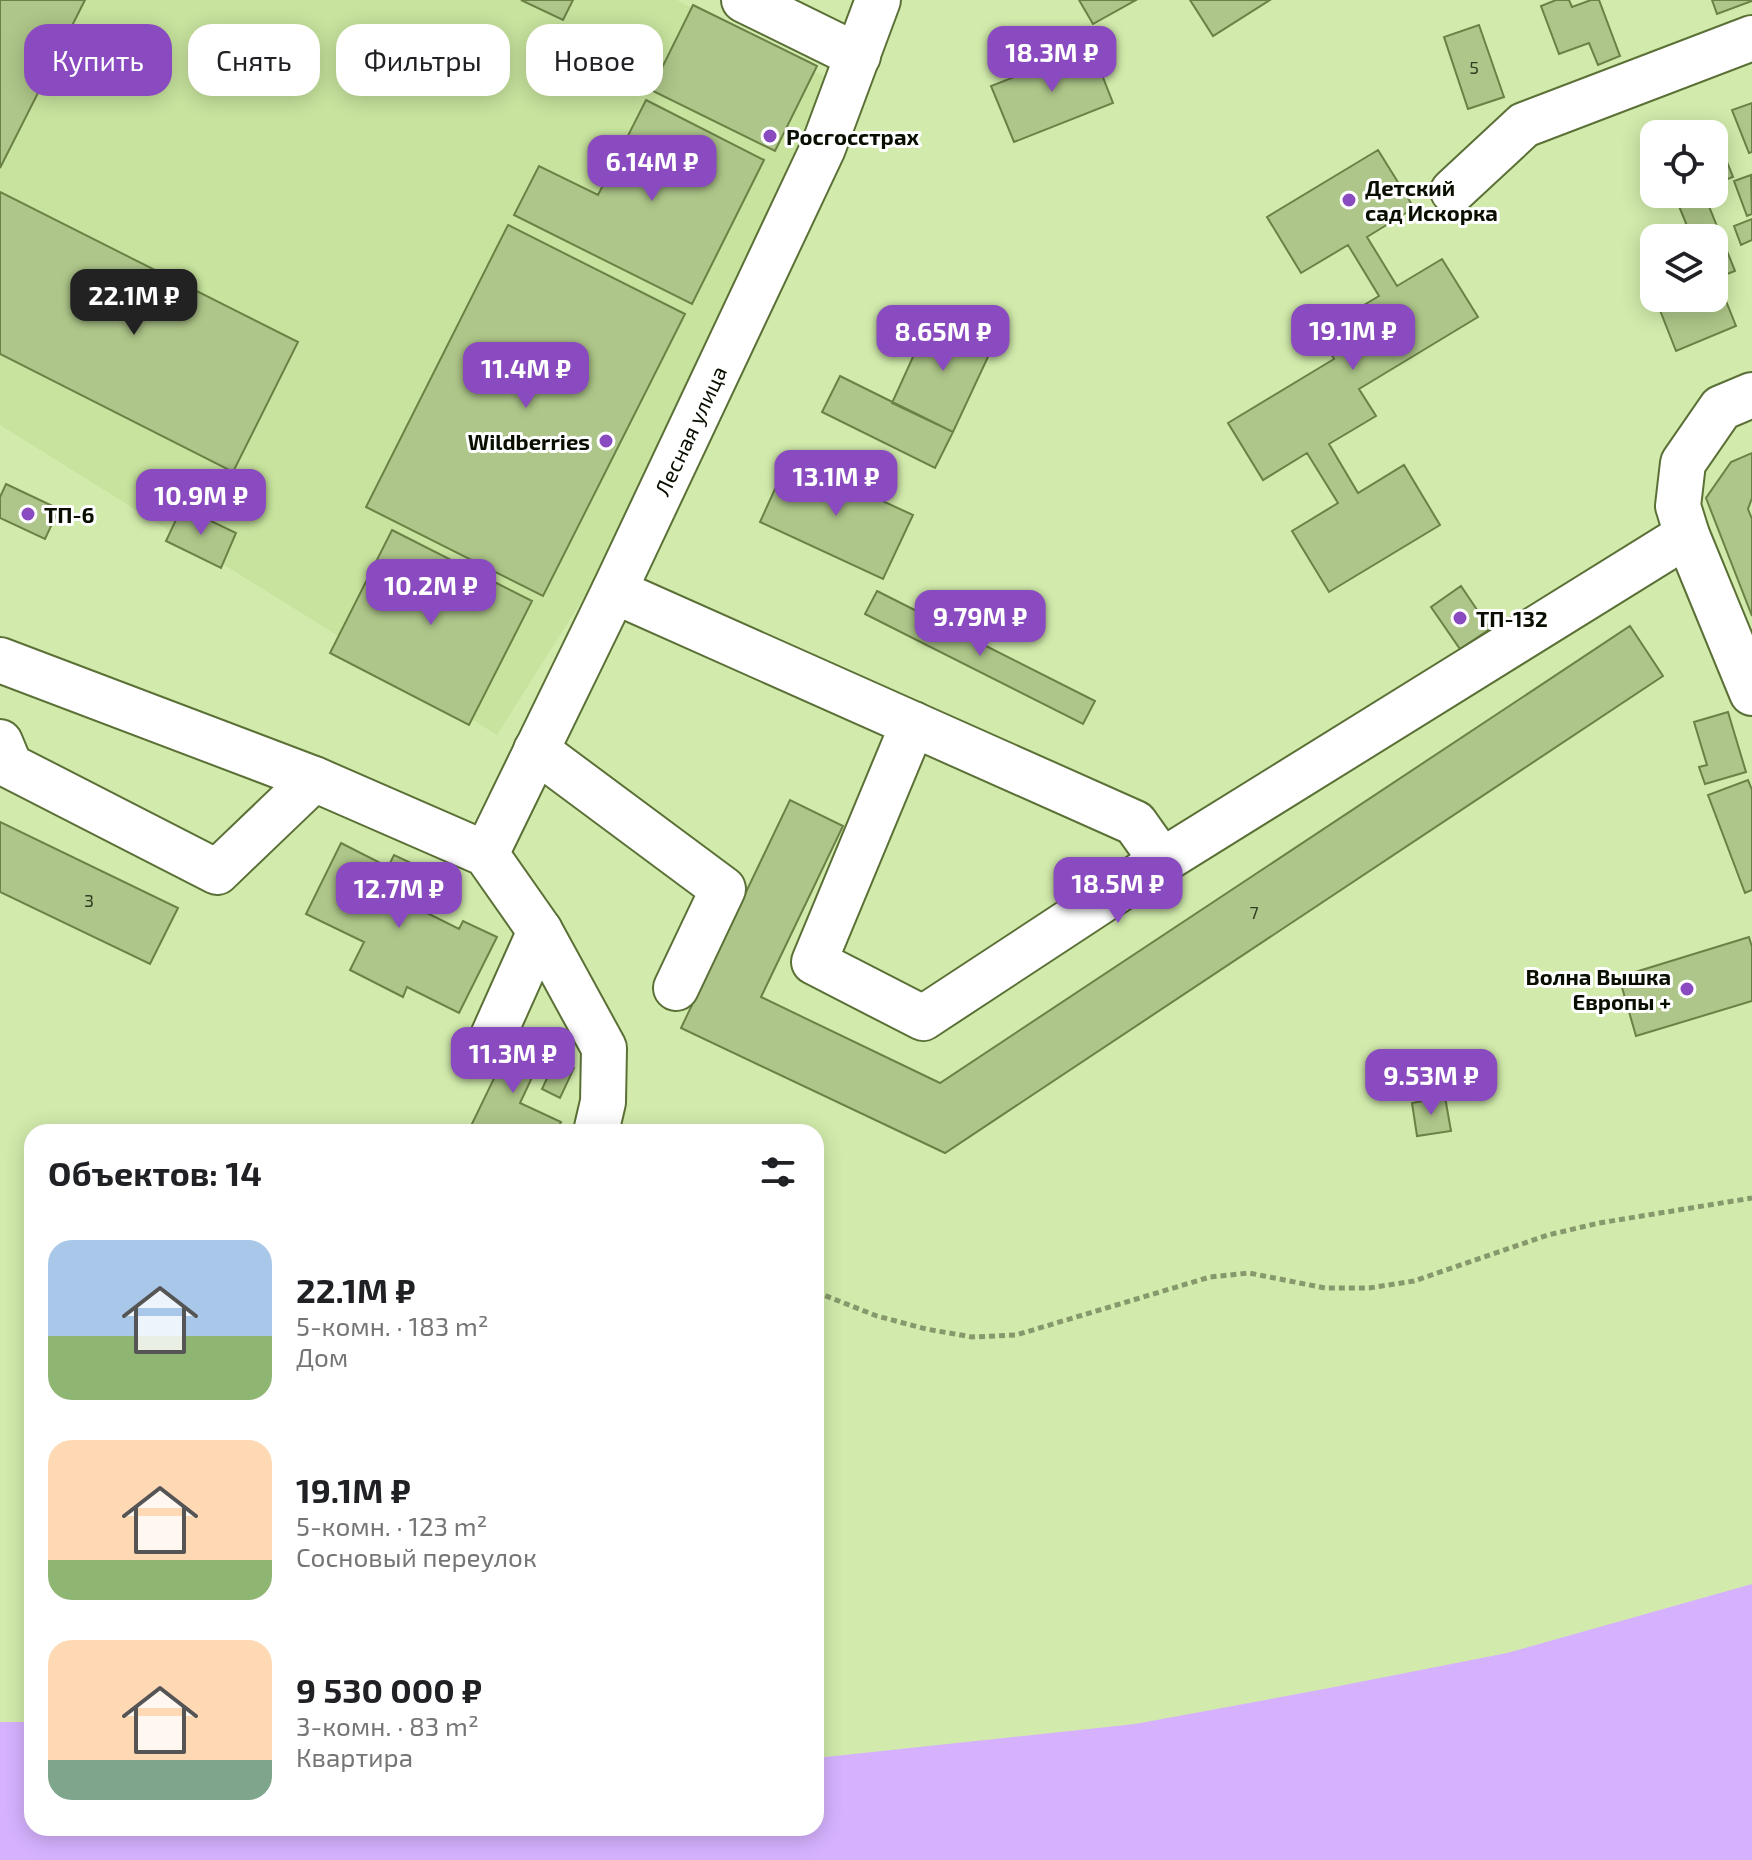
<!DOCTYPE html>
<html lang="ru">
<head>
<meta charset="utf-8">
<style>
	:root { --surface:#fff; --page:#f6f6f6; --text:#202124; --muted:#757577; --accent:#8a4bc0 }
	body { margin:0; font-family:"Exo 2",sans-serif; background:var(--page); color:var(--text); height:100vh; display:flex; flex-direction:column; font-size:30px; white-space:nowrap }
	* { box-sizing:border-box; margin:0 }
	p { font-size:26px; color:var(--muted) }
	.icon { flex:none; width:44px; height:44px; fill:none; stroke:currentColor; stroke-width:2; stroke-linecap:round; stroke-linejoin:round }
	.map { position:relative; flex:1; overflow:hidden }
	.sheet { position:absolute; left:24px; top:1124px; width:800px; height:712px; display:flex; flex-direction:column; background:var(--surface); border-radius:24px; box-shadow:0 4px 20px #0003 }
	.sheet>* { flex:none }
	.guide { position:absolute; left:24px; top:24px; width:800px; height:72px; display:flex; gap:16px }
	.tools { position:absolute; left:1640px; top:120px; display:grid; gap:16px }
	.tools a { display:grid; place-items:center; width:88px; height:88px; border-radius:16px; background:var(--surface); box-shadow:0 4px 20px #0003; font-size:40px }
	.price { position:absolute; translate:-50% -68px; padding:0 18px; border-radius:16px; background:var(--accent); color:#fff; font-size:26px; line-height:52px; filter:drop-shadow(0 2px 4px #0008) }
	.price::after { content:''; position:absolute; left:50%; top:48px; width:24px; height:18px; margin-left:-12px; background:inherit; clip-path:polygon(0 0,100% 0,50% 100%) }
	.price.selected { background:#222; color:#fff }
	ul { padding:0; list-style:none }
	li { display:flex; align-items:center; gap:24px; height:200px; padding:0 24px }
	li span { display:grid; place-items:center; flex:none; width:224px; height:160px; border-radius:24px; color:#555 }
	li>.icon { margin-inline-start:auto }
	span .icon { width:96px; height:96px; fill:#fffc; stroke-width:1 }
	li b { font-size:34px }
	h2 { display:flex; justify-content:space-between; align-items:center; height:96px; padding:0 24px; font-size:34px }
	.chip { padding:0 28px; border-radius:24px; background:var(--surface); box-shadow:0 4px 20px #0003; font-size:28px; line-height:72px }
	.chip.selected { background:var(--accent); color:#fff }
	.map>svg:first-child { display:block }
</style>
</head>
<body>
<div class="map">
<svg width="1752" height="1860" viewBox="0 0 1752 1860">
	<rect width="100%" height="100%" fill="#d2ebac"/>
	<!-- built -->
	<path fill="#c7e39d" d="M0 0H677L833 81 791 270 497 735 0 425Z"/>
	<!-- water -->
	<path fill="#d6b2fe" d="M1752 1584V1860H0V1722H32V1828H816V1758L1135 1724 1324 1689 1507 1653Z"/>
	<!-- building -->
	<path fill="#aec689" stroke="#6b8146" stroke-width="2" d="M0 0H85L0 168Z
		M521 0H573L563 20Z
		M1079 0H1136L1093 24Z
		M1190 0H1270L1213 36Z
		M1556 0H1569L1572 7 1591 0H1599L1620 56 1598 65 1589 43 1559 54 1541 6Z
		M1712 0H1752V1L1717 14Z
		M693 5 817 66 775 151 651 90Z
		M1479 25 1504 97 1468 109 1444 37Z
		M1091 47 1113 103 1014 142 991 86Z
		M646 100 764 160 692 304 514 215 539 166 598 195Z
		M1752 103V152L1749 153 1732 110Z
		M1715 132 1733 177 1717 183 1714 175V134H1711Z
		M1378 150 1414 208 1367 237 1397 286 1442 259 1478 317 1359 389 1376 416 1329 444 1358 493 1404 465 1440 525 1329 592 1292 531 1338 503 1307 453 1263 480 1228 423 1334 359 1319 332 1379 296 1348 245 1301 273 1267 217Z
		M1751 175 1752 214 1747 216 1734 181Z
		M0 192 298 342 233 472 0 354Z
		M1674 194H1704L1735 271 1714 279V238H1692Z
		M1752 219V240L1741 245 1734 226Z
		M508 225 685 314 543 596 366 507Z
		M1718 281 1736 326 1676 351 1658 305 1676 298H1714V282Z
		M932 315 994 344 953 432 892 403Z
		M840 376 953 432 935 468 822 412Z
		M1752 453V498L1748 509 1752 519V616L1706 498 1731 462Z
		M789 458 913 515 883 579 760 522Z
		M6 484 59 509 45 539 0 518V497Z
		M182 507 236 533 221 568 166 541Z
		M392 530 532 601 469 725 330 653Z
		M1461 586 1490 629 1460 649 1431 607Z
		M877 591 1095 701 1083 724 865 614Z
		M1630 626 1663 676 945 1153 681 1028 790 800 843 826 761 997 940 1083Z
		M1728 712 1746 772 1705 784 1699 767 1707 765 1694 722Z
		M1748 780 1752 790V890L1745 893 1708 795Z
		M0 822 178 908 150 964 0 892Z
		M341 843 388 867 394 855 426 870 409 904 459 929 463 921 497 937 459 1013 407 987 403 997 350 970 364 942 306 914Z
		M1749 937 1752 947V1001L1636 1036 1619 977Z
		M514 1037 544 1052 520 1103 561 1122 556 1132 469 1130Z
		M556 1059 574 1068 560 1098 542 1089Z
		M1445 1097 1451 1131 1417 1136 1412 1103Z"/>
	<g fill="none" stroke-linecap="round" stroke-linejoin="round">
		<defs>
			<g id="minor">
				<path d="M744 0 858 56"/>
				<path d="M1453 191 1524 125 1752 38"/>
				<path d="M1752 395 1721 408 1683 463 1678 506 1687 535 1752 693"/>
				<path d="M614 591 1135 823 1162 861"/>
				<path d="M0 660 314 779"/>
				<path d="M913 724 814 962 923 1018 1162 861 1687 535"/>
				<path d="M0 742 10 766 217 872 314 779 486 854 540 931"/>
				<path d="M536 750 723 889 676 988"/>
				<path id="s1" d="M486 854 614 591 823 148 878 0"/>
				<path d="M493 1036 540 931 604 1048 603 1102 596 1132"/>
			</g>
		</defs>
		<!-- minor casing -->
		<use href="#minor" stroke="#5b7036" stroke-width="48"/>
		<!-- path -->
		<path stroke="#87996c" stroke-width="5" stroke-dasharray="6 4" stroke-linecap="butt" d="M816 1292 877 1316 926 1329 972 1337 1016 1335 1210 1277 1249 1273 1325 1288H1369L1414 1281 1548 1235 1599 1223 1752 1198"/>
		<!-- minor -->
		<use href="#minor" stroke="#fff" stroke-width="44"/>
	</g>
	<!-- markers -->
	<g fill="#8a4bc0" stroke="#fff" stroke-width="3">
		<circle cx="770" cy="136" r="8"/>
		<circle cx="1349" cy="200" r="8"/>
		<circle cx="606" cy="441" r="8"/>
		<circle cx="28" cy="514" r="8"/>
		<circle cx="1460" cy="618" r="8"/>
		<circle cx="1687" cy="989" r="8"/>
	</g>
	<g text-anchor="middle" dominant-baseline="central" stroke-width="6" stroke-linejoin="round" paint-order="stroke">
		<!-- number labels -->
		<g font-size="18" fill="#323d22">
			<text x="1474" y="67">5</text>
			<text x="89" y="900">3</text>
			<text x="1254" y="912">7</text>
		</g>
		<!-- poi labels -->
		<g font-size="22" font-weight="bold" fill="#080f00" stroke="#fff" text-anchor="start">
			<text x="786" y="136">Росгосстрах</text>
			<text x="1365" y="187">Детский<tspan x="1365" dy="25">сад Искорка</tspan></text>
			<text x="590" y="441" text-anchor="end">Wildberries</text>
			<text x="44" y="514">ТП-6</text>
			<text x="1476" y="618">ТП-132</text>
			<text x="1671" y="976" text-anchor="end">Волна Вышка<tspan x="1671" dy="25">Европы +</tspan></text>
		</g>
		<!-- street labels -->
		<g font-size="22" fill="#080f00" stroke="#fff">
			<text stroke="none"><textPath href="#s1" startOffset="470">Лесная улица</textPath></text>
		</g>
	</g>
</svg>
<div class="tools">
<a><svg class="icon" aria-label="locate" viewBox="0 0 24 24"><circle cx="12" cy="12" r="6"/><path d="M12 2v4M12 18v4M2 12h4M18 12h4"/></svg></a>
<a><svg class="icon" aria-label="layers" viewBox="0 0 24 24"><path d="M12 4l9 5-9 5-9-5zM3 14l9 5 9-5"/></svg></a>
</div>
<b class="price" style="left:1052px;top:94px">18.3M ₽</b>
<b class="price" style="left:652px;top:203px">6.14M ₽</b>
<b class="price selected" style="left:134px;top:337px">22.1M ₽</b>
<b class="price" style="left:1353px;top:372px">19.1M ₽</b>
<b class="price" style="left:943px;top:373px">8.65M ₽</b>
<b class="price" style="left:526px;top:410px">11.4M ₽</b>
<b class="price" style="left:836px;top:518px">13.1M ₽</b>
<b class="price" style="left:201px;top:537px">10.9M ₽</b>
<b class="price" style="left:431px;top:627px">10.2M ₽</b>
<b class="price" style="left:980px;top:658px">9.79M ₽</b>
<b class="price" style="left:1118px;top:925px">18.5M ₽</b>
<b class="price" style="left:399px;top:930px">12.7M ₽</b>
<b class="price" style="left:513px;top:1095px">11.3M ₽</b>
<b class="price" style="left:1431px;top:1117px">9.53M ₽</b>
<div class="guide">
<a class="chip selected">Купить</a>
<a class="chip">Снять</a>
<a class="chip">Фильтры</a>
<a class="chip">Новое</a>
</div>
<section class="sheet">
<h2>Объектов: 14<svg class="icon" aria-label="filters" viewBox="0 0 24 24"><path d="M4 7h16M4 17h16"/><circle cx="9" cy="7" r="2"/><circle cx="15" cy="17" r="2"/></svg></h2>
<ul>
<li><span style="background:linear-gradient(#a9c7e8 60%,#8fb573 0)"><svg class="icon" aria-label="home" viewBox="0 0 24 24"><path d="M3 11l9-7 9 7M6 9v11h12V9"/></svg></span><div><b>22.1M ₽</b><p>5-комн. · 183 m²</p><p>Дом</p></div></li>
<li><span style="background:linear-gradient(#ffd9b3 75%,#8fb573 0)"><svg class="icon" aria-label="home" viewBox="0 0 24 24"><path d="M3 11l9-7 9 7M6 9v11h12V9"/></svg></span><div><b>19.1M ₽</b><p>5-комн. · 123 m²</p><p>Сосновый переулок</p></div></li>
<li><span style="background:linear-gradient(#ffd9b3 75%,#7fa58c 0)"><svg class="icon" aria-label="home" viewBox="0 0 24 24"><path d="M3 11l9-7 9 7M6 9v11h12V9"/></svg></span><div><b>9 530 000 ₽</b><p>3-комн. · 83 m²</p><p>Квартира</p></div></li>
</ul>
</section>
</div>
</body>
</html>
